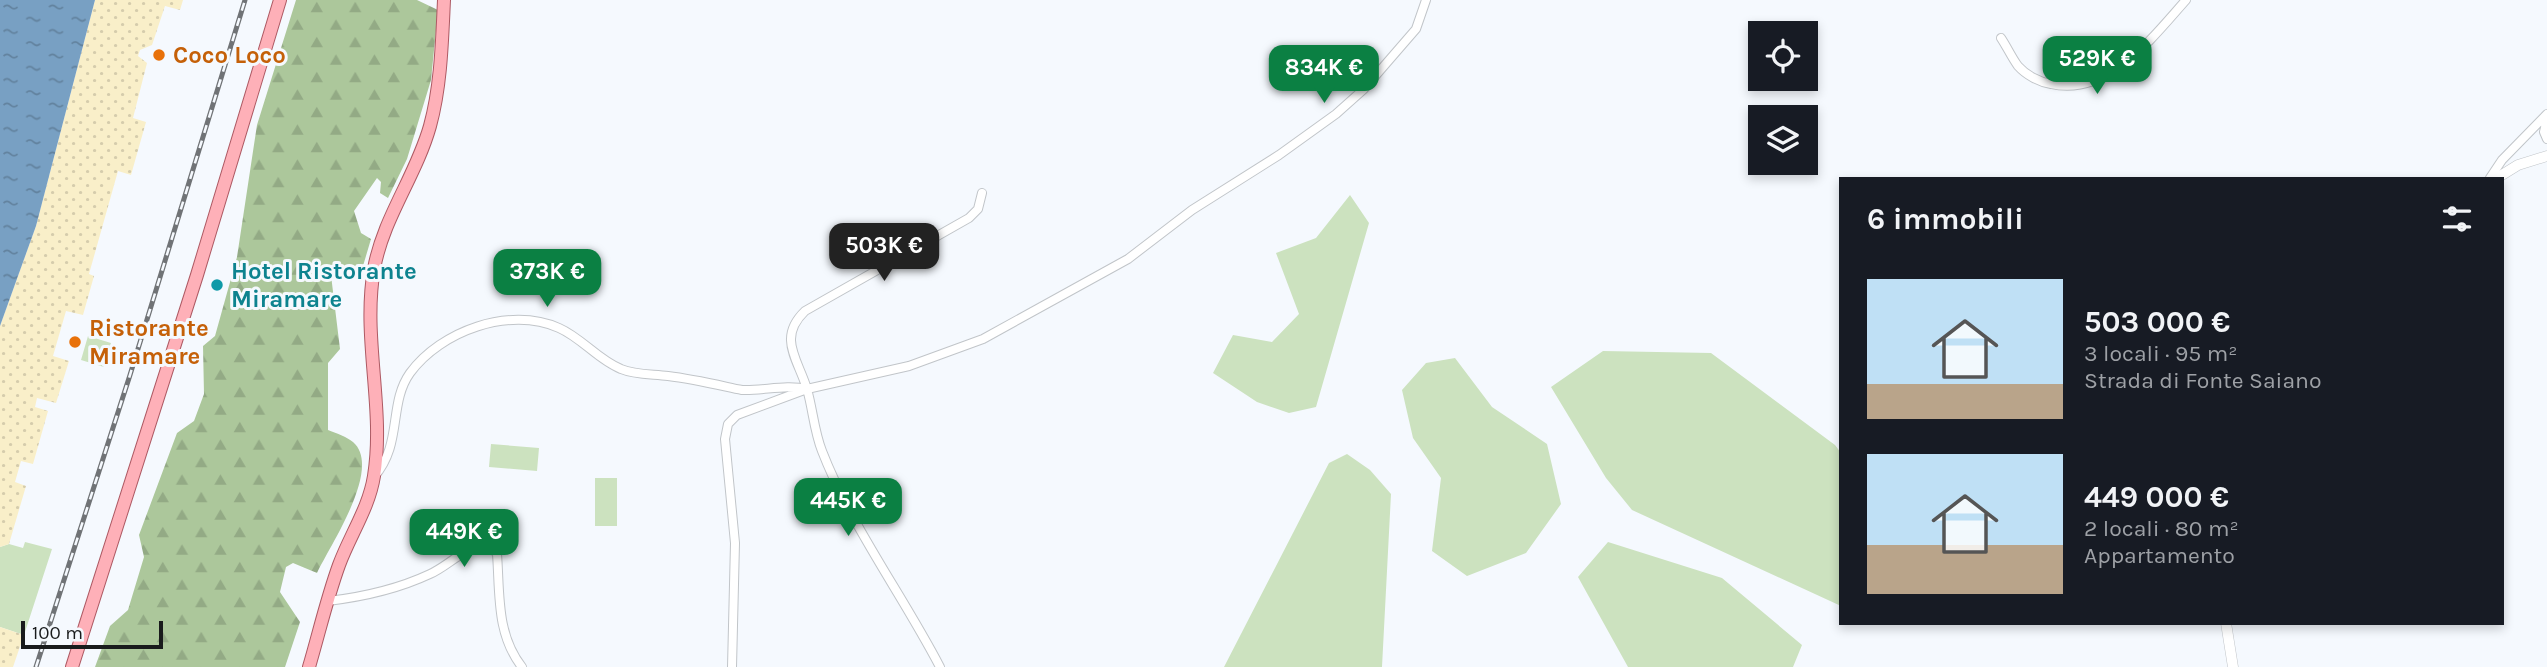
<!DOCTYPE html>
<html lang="it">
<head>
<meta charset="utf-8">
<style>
	:root { --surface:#171b24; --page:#242831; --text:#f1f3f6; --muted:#9ea1a6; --accent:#0b8043 }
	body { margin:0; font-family:Karla,sans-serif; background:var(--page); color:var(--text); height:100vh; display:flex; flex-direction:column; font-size:26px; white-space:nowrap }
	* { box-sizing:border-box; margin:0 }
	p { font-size:23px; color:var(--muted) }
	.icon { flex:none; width:38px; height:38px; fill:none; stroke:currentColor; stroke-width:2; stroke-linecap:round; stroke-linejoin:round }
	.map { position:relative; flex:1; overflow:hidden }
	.drawer { position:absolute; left:1839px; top:177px; width:665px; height:448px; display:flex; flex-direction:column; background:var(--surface); border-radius:0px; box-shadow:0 4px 10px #0003 }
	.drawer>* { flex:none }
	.controls { position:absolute; left:1748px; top:21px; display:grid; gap:14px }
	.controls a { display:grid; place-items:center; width:70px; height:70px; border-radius:0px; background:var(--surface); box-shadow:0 4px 10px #0003; font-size:35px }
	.scale { position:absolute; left:21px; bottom:18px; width:142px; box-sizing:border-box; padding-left:7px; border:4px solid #191b1c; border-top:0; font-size:19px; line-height:24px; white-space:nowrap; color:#191b1c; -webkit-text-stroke:5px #f5f9fe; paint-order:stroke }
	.price { position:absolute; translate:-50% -60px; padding:0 16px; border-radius:14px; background:var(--accent); color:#fff; font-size:23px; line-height:46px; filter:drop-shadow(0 2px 4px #0008) }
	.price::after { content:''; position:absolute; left:50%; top:42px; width:21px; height:16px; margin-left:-10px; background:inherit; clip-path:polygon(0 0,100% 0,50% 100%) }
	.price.on { background:#222; color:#fff }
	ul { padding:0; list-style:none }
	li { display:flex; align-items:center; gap:21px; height:175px; padding:0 28px }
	li span { display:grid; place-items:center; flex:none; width:196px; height:140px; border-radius:0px; color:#555 }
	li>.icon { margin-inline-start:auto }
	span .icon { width:84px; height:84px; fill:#fffc; stroke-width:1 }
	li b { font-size:30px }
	h2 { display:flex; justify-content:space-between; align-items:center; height:84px; padding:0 28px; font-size:30px }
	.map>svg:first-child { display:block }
</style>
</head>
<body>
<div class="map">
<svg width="2547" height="667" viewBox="0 0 2547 667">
	<defs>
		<pattern id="forest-firs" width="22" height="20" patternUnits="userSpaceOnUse" patternTransform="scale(1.75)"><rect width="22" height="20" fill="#acc79b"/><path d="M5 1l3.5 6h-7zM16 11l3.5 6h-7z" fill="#93aa85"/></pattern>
		<pattern id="sand-dots" width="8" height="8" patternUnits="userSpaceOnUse" patternTransform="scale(1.75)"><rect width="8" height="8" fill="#f9efc9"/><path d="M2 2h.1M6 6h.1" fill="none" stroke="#d5ccac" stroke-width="1.8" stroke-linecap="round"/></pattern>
		<pattern id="water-ripples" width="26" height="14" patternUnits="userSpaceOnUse" patternTransform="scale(1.75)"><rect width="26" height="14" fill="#78a0c3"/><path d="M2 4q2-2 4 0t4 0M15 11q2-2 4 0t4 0" fill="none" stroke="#62829e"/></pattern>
	</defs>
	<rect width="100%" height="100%" fill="#f5f9fe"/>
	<!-- green -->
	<path fill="#cce2bf" d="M1350 195 1369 223 1316 407 1289 413 1257 402 1213 373 1233 335 1272 342 1299 314 1276 253 1316 238Z
		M88 336 111 343 104 367 81 360Z
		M1603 351 1711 353 1835 445 1841 453V606L1632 510 1606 478 1551 387Z
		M1455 358 1492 407 1547 444 1561 504 1526 553 1467 576 1432 551 1441 478 1413 438 1402 390 1426 363Z
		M491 444 539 448 537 471 489 467Z
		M1347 454 1370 470 1391 494 1382 667H1224L1329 463Z
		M595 478H617V526H595Z
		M25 542 52 549 24 635 0 627V547L9 544 23 548Z
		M1608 542 1722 578 1802 645 1793 667H1628L1578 577Z"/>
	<!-- forest -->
	<path fill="url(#forest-firs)" d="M296 0H417L438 10 431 80 407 159 388 198 380 193 381 182 377 178 354 211 361 233 371 239 363 266 330 267 340 349 328 363V430C336 433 347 437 353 442 383 468 330 545 317 573L293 563 286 567 280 592 300 622 285 667H95L110 626 128 610 144 557 139 535 177 433 194 421 204 394 203 346 215 336 237 257 257 125Z"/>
	<!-- sand -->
	<path fill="url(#sand-dots)" d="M95 0H183L180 10 165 6 152 45 140 50 138 56 147 63 133 118 146 122 131 175 118 171 89 274 94 276 83 315 66 311 53 356 69 361 56 403 37 398 35 407 48 411 33 464 21 461 15 482 26 486 9 544 0 547V326L36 226Z
		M0 627 24 635 13 667H0Z"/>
	<!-- water -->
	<path fill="url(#water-ripples)" d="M0 0H95L36 226 0 326Z"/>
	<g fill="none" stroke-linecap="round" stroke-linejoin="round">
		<defs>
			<path id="minor" d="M2001 38C2007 47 2012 58 2018 66 2026 75 2039 82 2051 84 2108 97 2152 38 2186 0
				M2547 119 2544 132 2547 139
				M2490 178 2502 160 2547 114
				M374 477C403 444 388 404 410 373 441 331 509 306 559 328 582 338 598 360 621 369 635 375 653 374 668 376 693 379 718 385 742 390 764 391 785 384 807 389
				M328 601C362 597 398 589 430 574 448 566 463 548 484 546 490 546 493 549 497 554 500 593 496 634 522 667
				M732 667 735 543 725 439 728 424 737 415 807 389 909 366 983 339 1128 259 1192 210 1279 155 1336 114 1364 89 1416 29 1426 0
				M940 667C902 594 852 528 822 451 814 431 813 410 807 389 798 359 777 338 805 311L969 218 978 209 982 193"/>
			<path id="tertiary" d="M2497 178 2518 165 2547 156
				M2226 623 2233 667"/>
			<path id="primary" d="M72 667 197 275 280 0
				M309 667C319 633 327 598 339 565 350 535 369 508 374 476 385 408 362 338 374 269 383 218 416 176 430 126 441 86 442 42 444 0"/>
		</defs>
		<!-- minor casing -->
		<use href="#minor" stroke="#c1c5c9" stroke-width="10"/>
		<!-- tertiary casing -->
		<use href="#tertiary" stroke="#c1c5c9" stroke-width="11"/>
		<!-- primary casing -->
		<use href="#primary" stroke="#ad5963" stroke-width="14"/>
		<!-- minor -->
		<use href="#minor" stroke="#fff" stroke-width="8"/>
		<!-- tertiary -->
		<use href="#tertiary" stroke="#fff" stroke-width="10"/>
		<!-- primary -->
		<use href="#primary" stroke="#feb0b8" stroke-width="12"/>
		<defs>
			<path id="rail" d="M36 667 130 375 245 0"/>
		</defs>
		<!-- rail casing -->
		<use href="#rail" stroke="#707376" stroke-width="5"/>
		<!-- rail -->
		<use href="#rail" stroke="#f5f9fe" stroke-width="2.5" stroke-dasharray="8" stroke-linecap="butt"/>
	</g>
	<!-- markers -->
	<g fill="#e8710a" stroke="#f5f9fe" stroke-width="2.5">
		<circle cx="159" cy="55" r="7"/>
		<circle cx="75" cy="342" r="7"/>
	</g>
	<circle fill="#0f9aa8" stroke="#f5f9fe" stroke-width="2.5" cx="217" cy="285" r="7"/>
	<g text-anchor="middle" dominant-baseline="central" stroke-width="6" stroke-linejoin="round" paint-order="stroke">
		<!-- food labels -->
		<g font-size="24" font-weight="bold" fill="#c56008" stroke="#f5f9fe" text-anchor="start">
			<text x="173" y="55">Coco Loco</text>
			<text x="89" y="328">Ristorante<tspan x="89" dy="28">Miramare</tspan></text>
		</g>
		<!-- culture labels -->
		<g font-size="24" font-weight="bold" fill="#0d838f" stroke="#f5f9fe" text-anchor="start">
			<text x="231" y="271">Hotel Ristorante<tspan x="231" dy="28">Miramare</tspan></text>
		</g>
	</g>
</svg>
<div class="controls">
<a><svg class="icon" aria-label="locate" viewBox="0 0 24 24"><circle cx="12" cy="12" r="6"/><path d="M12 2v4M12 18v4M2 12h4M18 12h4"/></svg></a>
<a><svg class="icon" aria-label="layers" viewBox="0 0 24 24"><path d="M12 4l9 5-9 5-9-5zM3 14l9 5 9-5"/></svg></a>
</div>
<div class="scale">100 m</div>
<b class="price" style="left:2097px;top:96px">529K €</b>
<b class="price" style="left:1324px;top:105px">834K €</b>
<b class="price on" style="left:884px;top:283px">503K €</b>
<b class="price" style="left:547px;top:309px">373K €</b>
<b class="price" style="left:848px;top:538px">445K €</b>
<b class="price" style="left:464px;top:569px">449K €</b>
<section class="drawer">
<h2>6 immobili<svg class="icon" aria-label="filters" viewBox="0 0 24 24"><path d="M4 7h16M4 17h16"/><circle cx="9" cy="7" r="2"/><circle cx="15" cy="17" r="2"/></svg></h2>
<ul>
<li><span style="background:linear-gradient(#bfe0f5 75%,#b9a48a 0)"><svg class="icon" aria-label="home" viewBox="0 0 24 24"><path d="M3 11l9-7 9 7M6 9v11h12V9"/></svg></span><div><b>503 000 €</b><p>3 locali · 95 m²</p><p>Strada di Fonte Saiano</p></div></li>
<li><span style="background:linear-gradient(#bfe0f5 65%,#b9a48a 0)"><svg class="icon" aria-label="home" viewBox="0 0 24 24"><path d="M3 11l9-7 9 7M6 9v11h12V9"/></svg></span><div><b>449 000 €</b><p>2 locali · 80 m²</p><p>Appartamento</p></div></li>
</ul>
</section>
</div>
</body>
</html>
